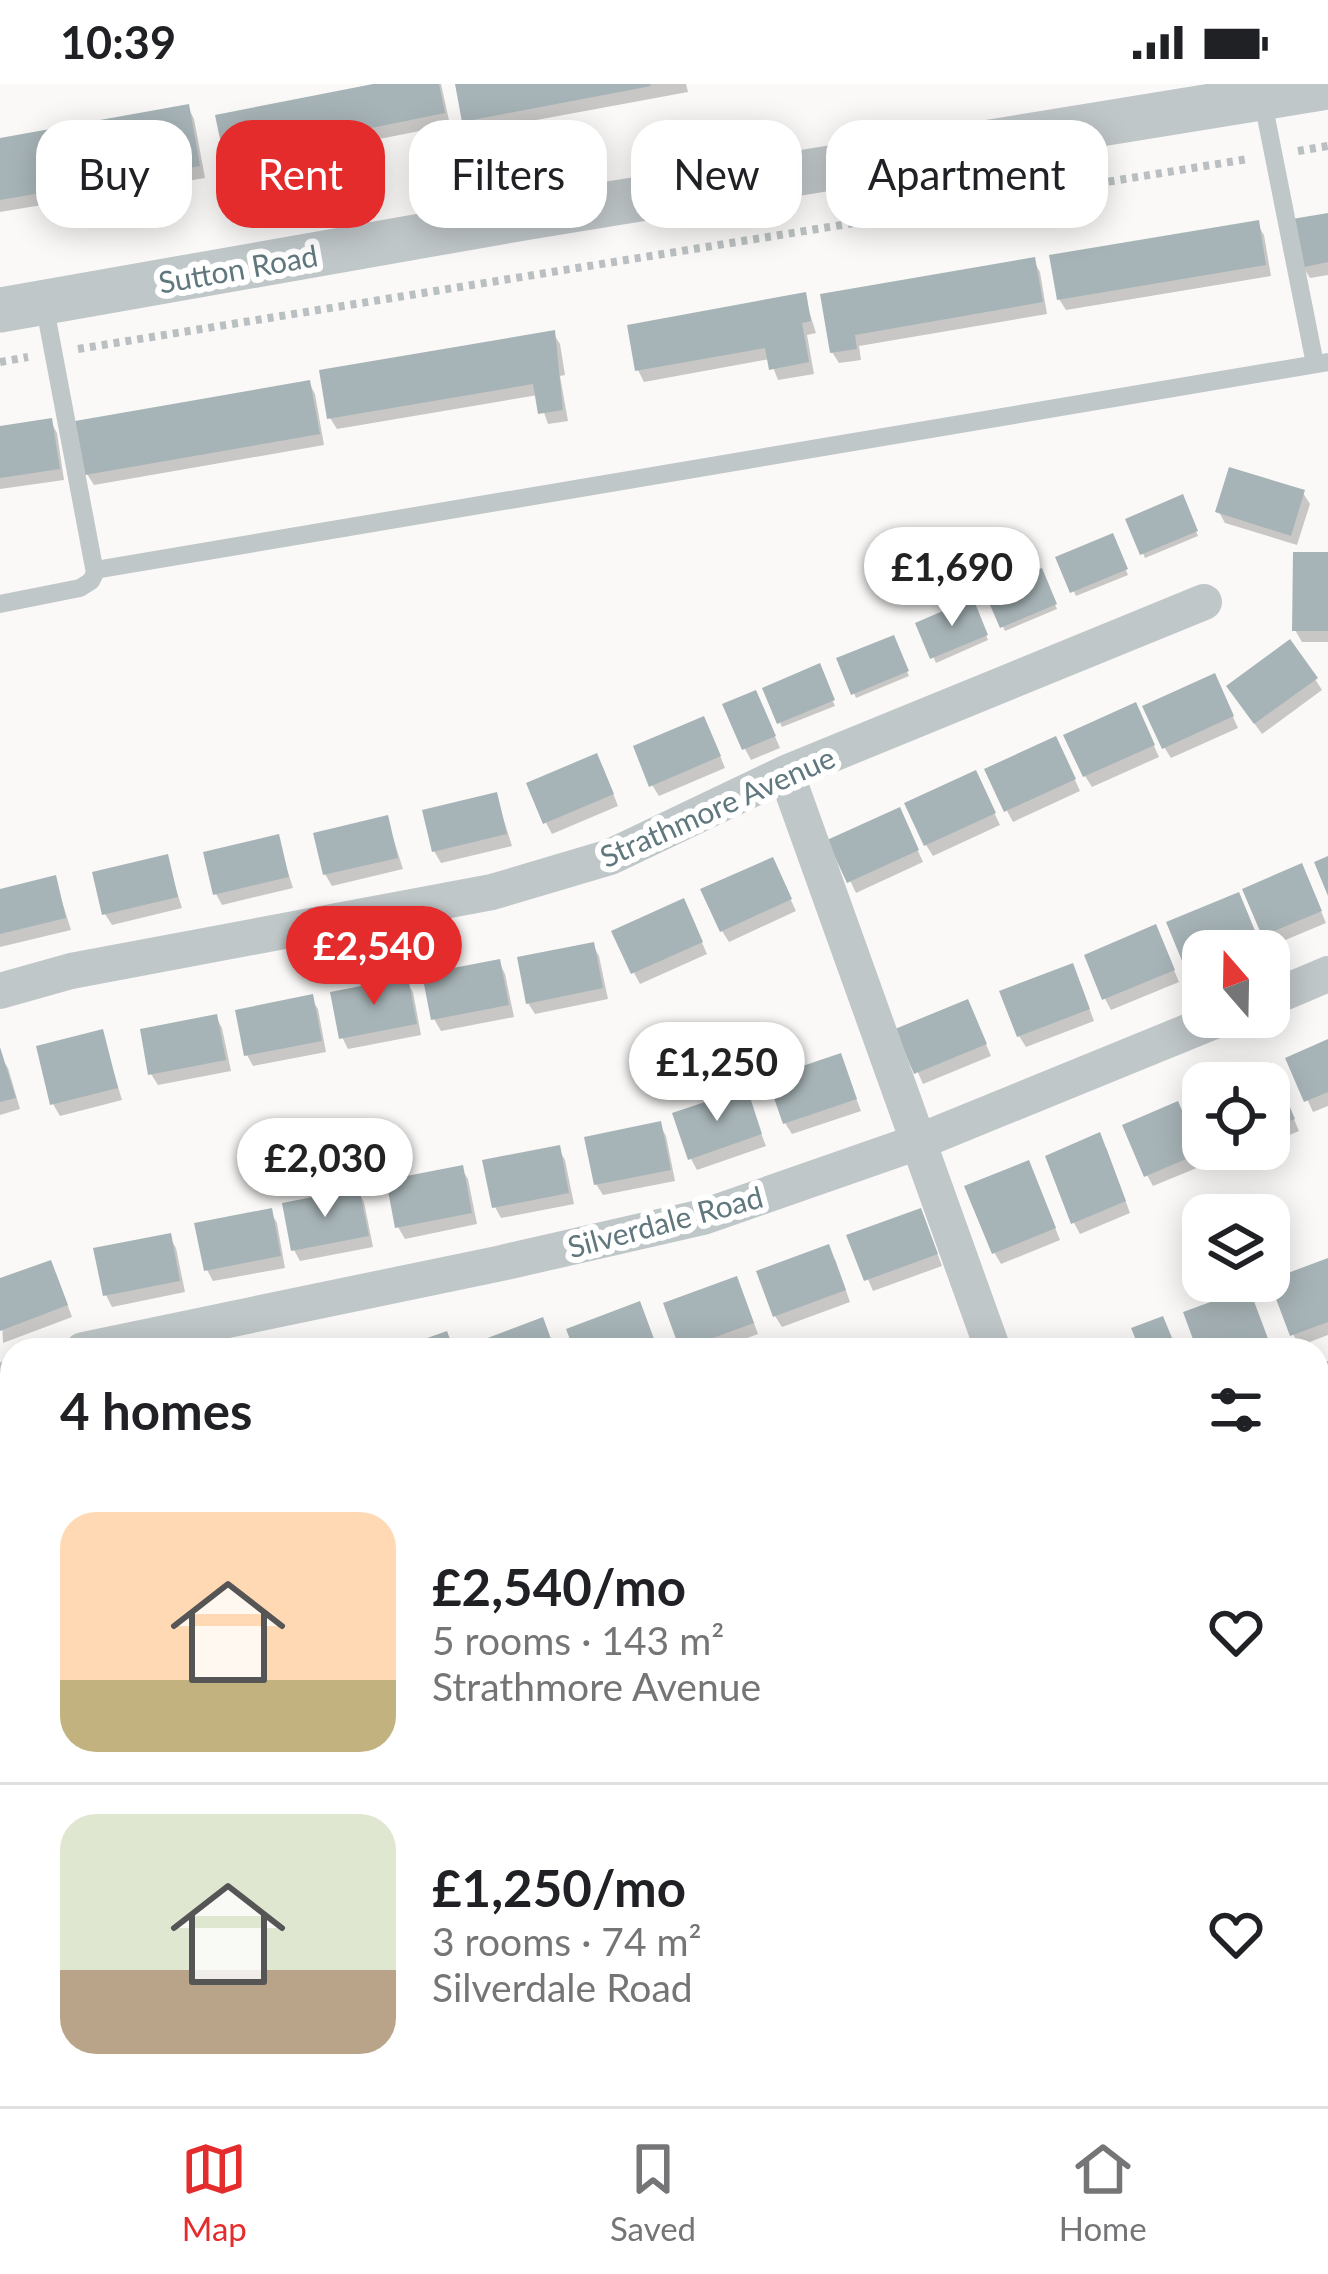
<!DOCTYPE html>
<html lang="en">
<head>
<meta charset="utf-8">
<style>
	:root { --surface:#fff; --page:#f6f6f6; --text:#202124; --muted:#757577; --line:#e0e0e0; --accent:#e52c2c }
	body { margin:0; font-family:Lato,sans-serif; background:var(--page); color:var(--text); height:100vh; display:flex; flex-direction:column; font-size:45px; white-space:nowrap }
	* { box-sizing:border-box; margin:0 }
	p { font-size:39px; color:var(--muted) }
	.icon { flex:none; width:66px; height:66px; fill:none; stroke:currentColor; stroke-width:2; stroke-linecap:round; stroke-linejoin:round }
	.map { position:relative; flex:1; overflow:hidden }
	.drawer { position:absolute; left:0px; top:1254px; width:1329px; height:768px; display:flex; flex-direction:column; background:var(--surface); border-radius:36px 36px 0 0; box-shadow:0 6px 30px #0003 }
	.drawer>* { flex:none }
	.guide { position:absolute; left:36px; top:36px; width:1257px; height:108px; display:flex; gap:24px }
	.needle { width:78px; rotate:340deg }
	.tools { position:absolute; left:1182px; top:846px; display:grid; gap:24px }
	.tools a { display:grid; place-items:center; width:108px; height:108px; border-radius:24px; background:var(--surface); box-shadow:0 6px 30px #0003; font-size:60px }
	.price { position:absolute; translate:-50% -102px; padding:0 27px; border-radius:42px; background:#fff; color:#222; font-size:39px; line-height:78px; filter:drop-shadow(0 3px 6px #0008) }
	.price::after { content:''; position:absolute; left:50%; top:72px; width:36px; height:27px; margin-left:-18px; background:inherit; clip-path:polygon(0 0,100% 0,50% 100%) }
	.price.active { background:var(--accent); color:#fff }
	ul { padding:0; list-style:none }
	li { display:flex; align-items:center; gap:36px; height:300px; padding:0 60px }
	li+li { border-top:3px solid var(--line) }
	li span { display:grid; place-items:center; flex:none; width:336px; height:240px; border-radius:36px; color:#555 }
	li>.icon { margin-inline-start:auto }
	span .icon { width:144px; height:144px; fill:#fffc; stroke-width:1 }
	li b { font-size:51px }
	h2 { display:flex; justify-content:space-between; align-items:center; height:144px; padding:0 60px; font-size:51px }
	.tag { padding:0 42px; border-radius:36px; background:var(--surface); box-shadow:0 6px 30px #0003; font-size:42px; line-height:108px }
	.tag.active { background:var(--accent); color:#fff }
	.status { display:flex; justify-content:space-between; align-items:center; height:84px; padding:0 60px; background:var(--surface); direction:ltr }
	.status svg { height:33px; fill:currentColor }
	.tabs { display:flex; justify-content:space-around; align-items:center; height:168px; border-top:3px solid var(--line); background:var(--surface); font-size:33px; color:var(--muted) }
	.tabs a { display:grid; justify-items:center; gap:6px }
	.tabs .active { color:var(--accent) }
	.map>svg:first-child { display:block }
</style>
</head>
<body>
<div class="status"><b>10:39</b><svg viewBox="0 0 49 12"><path d="M0 12V9h3v3zM5 12V6h3v6zM10 12V3h3v9zM15 12V0h3v12zM26 1h20v11H26zM47 4h2v5h-2z"/></svg></div>
<div class="map">
<svg width="1328" height="2022" viewBox="0 0 1328 2022">
	<rect width="100%" height="100%" fill="#faf9f7"/>
	<!-- green -->
	<path fill="#dbdfd6" d="M1328 1505V2022H0V2013L12 2008 1317 2010V1509Z"/>
	<!-- shadow -->
	<path fill="#0003" d="M389 0H441L450 41 233 84 227 73Z
		M458 0H686L688 8 472 48 465 37Z
		M188 23 194 35 205 94 0 128V57Z
		M1328 132V191L1310 194 1303 183Z
		M1257 140 1264 151 1271 192 1066 226 1059 215Z
		M1033 176 1040 188 1047 230 859 262 861 276 839 279 832 268 823 213Z
		M804 211 816 249 807 251 814 290 778 296 770 275 644 298 638 286Z
		M553 249 560 260 565 291 560 292 568 337 548 340 538 311 337 345 330 334Z
		M309 299 315 310 324 361 94 401 87 390Z
		M51 338 57 349 64 396 0 405V345Z
		M1303 409 1310 420 1297 461 1225 439 1219 428Z
		M1182 414 1198 452 1145 474 1129 436Z
		M1112 452 1128 491 1076 512 1059 475Z
		M1328 471V558H1302L1295 546Z
		M1041 488 1057 525 1005 547 988 509Z
		M972 518 988 556 936 579 919 540Z
		M892 554 909 592 856 614 840 576Z
		M818 583 835 622 782 643 780 639Z
		M1315 595 1322 606 1262 650 1236 614Z
		M1220 604 1238 644 1171 674 1164 663Z
		M761 620 780 664 751 676 745 665Z
		M1141 633 1159 673 1092 703 1085 692Z
		M710 647 725 684 659 712 652 701Z
		M1062 667 1080 707 1013 738 1007 727Z
		M603 684 618 722 552 750 546 739Z
		M981 701 1000 741 933 772 926 761Z
		M496 711 512 762 441 779 434 767Z
		M387 735 403 785 332 802 325 790Z
		M905 738 923 778 856 809 831 757Z
		M277 754 293 804 222 821 216 810Z
		M166 773 182 824 112 841 105 830Z
		M778 788 796 827 729 858 722 847Z
		M1307 794 1326 839 1271 862 1264 850Z
		M55 795 71 846 0 863V808Z
		M1245 823 1262 866 1203 867V890L1195 893 1188 882Z
		M689 829 707 870 640 900 634 889Z
		M1161 855 1179 898 1111 926 1105 915Z
		M593 861 599 872 608 915 535 930 528 919Z
		M499 878 505 890 514 933 441 947 434 935Z
		M1078 894 1094 937 1026 963 1019 952Z
		M406 897 413 908 421 951 348 965 342 953Z
		M311 914 318 925 326 968 253 982 247 971Z
		M973 930 991 972 923 1000 899 946Z
		M216 933 222 944 231 987 158 1001 151 990Z
		M102 949 122 1016 60 1032 53 1020 40 964Z
		M1328 958V1022L1313 1028 1289 975Z
		M840 972 861 1027 792 1050 785 1039Z
		M0 973 8 984 20 1025 0 1031Z
		M1276 993 1299 1047 1269 1060V999H1230Z
		M745 1008 766 1062 697 1086 691 1075Z
		M1183 1032 1204 1081 1153 1102 1147 1091Z
		M660 1041 666 1052 675 1097 603 1111 596 1100Z
		M1106 1063 1130 1129 1080 1150 1074 1139Z
		M558 1064 565 1076 574 1120 501 1134 495 1123Z
		M1224 1065H1257L1231 1076Z
		M461 1084 468 1095 477 1140 405 1155 398 1143Z
		M1034 1091 1060 1156 1001 1180 994 1168Z
		M358 1107 364 1118 373 1163 300 1177 294 1166Z
		M270 1127 277 1139 285 1184 213 1197 207 1186Z
		M926 1139 942 1182 873 1207 850 1153Z
		M169 1152 176 1164 185 1208 112 1223 106 1211Z
		M835 1175 850 1218 782 1243 775 1232Z
		M1328 1177V1251L1299 1262 1293 1250Z
		M56 1190 72 1233 3 1259 0 1197Z
		M742 1207 758 1250 715 1266H684L667 1221Z
		M645 1232 657 1266H577L570 1246Z
		M1328 1356V1433L1317 1438V1361Z
		M0 1409 12 1440 0 1444Z
		M12 1683V1743L0 1747V1684Z
		M12 1859V1936L0 1941V1864Z"/>
	<!-- building -->
	<path fill="#a7b4b7" d="M373 0H439L445 29 224 74 215 31Z
		M455 0H650L651 2 462 38Z
		M189 20 200 82 0 116V54Z
		M1328 129V178L1300 184 1292 135Z
		M1259 136 1266 181 1057 216 1049 171Z
		M1035 173 1043 218 855 251 857 265 830 269 820 210Z
		M806 208 811 237 802 239 809 278 769 286 765 264 635 287 627 241Z
		M555 246 563 326 538 330 533 300 327 335 319 286Z
		M310 296 320 350 85 391 75 337Z
		M52 334 60 385 0 394V342Z
		M1229 383 1305 406 1291 452 1215 428Z
		M1183 410 1198 447 1140 471 1125 435Z
		M1113 449 1128 485 1070 509 1055 473Z
		M1293 468H1328V547H1292Z
		M1042 484 1057 520 1000 544 984 507Z
		M973 514 988 551 930 575 915 539Z
		M894 551 909 587 851 611 836 574Z
		M1290 555 1318 594 1254 640 1226 602Z
		M820 579 835 616 777 640 762 604Z
		M1215 589 1234 632 1162 665 1142 622Z
		M756 606 776 652 742 666 722 620Z
		M1136 618 1155 661 1083 693 1063 651Z
		M704 632 721 672 649 703 633 662Z
		M1056 652 1076 695 1004 728 984 685Z
		M597 669 614 710 543 740 526 699Z
		M976 686 996 729 924 762 904 719Z
		M497 708 507 750 432 768 422 726Z
		M900 723 919 766 847 799 827 756Z
		M388 731 398 774 323 791 313 749Z
		M279 750 289 793 213 811 203 768Z
		M168 770 178 813 102 831 92 788Z
		M1328 772V812L1314 778Z
		M773 773 792 815 720 848 700 805Z
		M1302 779 1322 827 1262 852 1242 805Z
		M56 791 66 834 0 850V805Z
		M1239 808 1258 854 1225 867H1203V876L1185 884 1166 838Z
		M684 814 703 858 631 890 611 847Z
		M1156 840 1175 886 1102 916 1084 871Z
		M594 858 603 904 526 920 517 873Z
		M500 875 509 921 431 936 422 890Z
		M1073 879 1090 925 1017 953 999 907Z
		M408 893 417 940 339 955 330 908Z
		M313 910 322 957 244 972 235 926Z
		M968 915 987 960 914 990 895 945Z
		M217 930 226 976 148 991 140 945Z
		M103 945 118 1004 50 1021 36 962Z
		M1328 955V1008L1304 1018 1285 974Z
		M0 963 16 1014 0 1018Z
		M841 969 857 1015 783 1040 767 994Z
		M1271 978 1295 1035 1269 1046V999H1221Z
		M747 1004 762 1050 688 1076 672 1029Z
		M1178 1017 1200 1069 1144 1093 1122 1041Z
		M661 1037 671 1086 594 1101 584 1053Z
		M1100 1048 1126 1117 1071 1140 1045 1072Z
		M560 1061 569 1109 492 1124 482 1076Z
		M1029 1076 1056 1144 992 1170 964 1102Z
		M463 1081 472 1129 395 1144 386 1096Z
		M359 1104 369 1152 291 1167 282 1119Z
		M272 1124 281 1172 204 1187 194 1139Z
		M921 1124 938 1170 864 1197 846 1151Z
		M171 1149 180 1197 103 1212 93 1164Z
		M829 1160 846 1206 773 1233 756 1187Z
		M1328 1174V1238L1290 1252 1269 1196Z
		M51 1176 68 1221 0 1247V1194Z
		M737 1192 754 1239 680 1266 663 1219Z
		M1249 1204 1270 1260 1255 1266H1197L1183 1228Z
		M640 1217 657 1263 574 1266 566 1245Z
		M1163 1232 1177 1266H1140L1131 1244Z
		M543 1233 555 1266H471L469 1261Z
		M447 1247 454 1266H396V1265Z
		M1328 1353V1420L1317 1425V1357Z
		M12 1368V1412H11L0 1372Z
		M12 1677V1729L0 1734V1681Z
		M12 1856V1923L0 1927V1861Z"/>
	<g fill="none" stroke-linecap="round" stroke-linejoin="round">
		<!-- path -->
		<path stroke="#bac0c1" stroke-width="8" stroke-dasharray="6 6" stroke-linecap="butt" d="M1298 67 1328 62
			M78 265 1248 75
			M0 278 28 273"/>
		<!-- service -->
		<path stroke="#c0c7c9" stroke-width="18" d="M1262 13 1315 280
			M95 486 1328 278
			M0 520 80 504 91 497 95 489 44 219"/>
		<!-- minor -->
		<path stroke="#c0c7c9" stroke-width="36" d="M786 689 993 1266
			M0 907 71 887 492 808 610 773 786 689 1204 518
			M1269 915 1328 890
			M83 1266 497 1180 703 1133 918 1058 1224 933
			M0 1298 12 1293
			M1317 1299 1328 1295
			M0 1792 12 1788"/>
		<!-- tertiary -->
		<path stroke="#c0c7c9" stroke-width="45" d="M0 226 529 133 1328 3"/>
	</g>
	<g text-anchor="middle" dominant-baseline="central" stroke-width="12" stroke-linejoin="round" paint-order="stroke">
		<!-- street labels -->
		<g font-size="30" fill="#5f777d" stroke="#fff">
			<text transform="translate(238 184) rotate(-10)">Sutton Road</text>
			<text transform="translate(717 722) rotate(-24)">Strathmore Avenue</text>
			<text transform="translate(665 1137) rotate(-15)">Silverdale Road</text>
		</g>
	</g>
</svg>
<div class="tools">
<a><svg class="needle" viewBox="-14 -14 28 28"><path d="M0-13l5 13h-10z" fill="#e53935"/><path d="M0 13l5-13h-10z" fill="#757577"/></svg></a>
<a><svg class="icon" aria-label="locate" viewBox="0 0 24 24"><circle cx="12" cy="12" r="6"/><path d="M12 2v4M12 18v4M2 12h4M18 12h4"/></svg></a>
<a><svg class="icon" aria-label="layers" viewBox="0 0 24 24"><path d="M12 4l9 5-9 5-9-5zM3 14l9 5 9-5"/></svg></a>
</div>
<b class="price" style="left:952px;top:545px">£1,690</b>
<b class="price active" style="left:374px;top:924px">£2,540</b>
<b class="price" style="left:717px;top:1040px">£1,250</b>
<b class="price" style="left:325px;top:1136px">£2,030</b>
<div class="guide">
<a class="tag">Buy</a>
<a class="tag active">Rent</a>
<a class="tag">Filters</a>
<a class="tag">New</a>
<a class="tag">Apartment</a>
</div>
<section class="drawer">
<h2>4 homes<svg class="icon" aria-label="filters" viewBox="0 0 24 24"><path d="M4 7h16M4 17h16"/><circle cx="9" cy="7" r="2"/><circle cx="15" cy="17" r="2"/></svg></h2>
<ul>
<li><span style="background:linear-gradient(#ffd9b3 70%,#c2b280 0)"><svg class="icon" aria-label="home" viewBox="0 0 24 24"><path d="M3 11l9-7 9 7M6 9v11h12V9"/></svg></span><div><b>£2,540/mo</b><p>5 rooms · 143 m²</p><p>Strathmore Avenue</p></div><svg class="icon" aria-label="heart" viewBox="0 0 24 24"><path d="M12 20l-8-8c-3-5 5-10 8-4 3-6 11-1 8 4z"/></svg></li>
<li><span style="background:linear-gradient(#dfe7d0 65%,#b9a48a 0)"><svg class="icon" aria-label="home" viewBox="0 0 24 24"><path d="M3 11l9-7 9 7M6 9v11h12V9"/></svg></span><div><b>£1,250/mo</b><p>3 rooms · 74 m²</p><p>Silverdale Road</p></div><svg class="icon" aria-label="heart" viewBox="0 0 24 24"><path d="M12 20l-8-8c-3-5 5-10 8-4 3-6 11-1 8 4z"/></svg></li>
</ul>
</section>
</div>
<nav class="tabs">
<a class="active"><svg class="icon" aria-label="map" viewBox="0 0 24 24"><path d="M3 6l6-2 6 2 6-2v14l-6 2-6-2-6 2zM9 4v14M15 6v14"/></svg>Map</a>
<a><svg class="icon" aria-label="saved" viewBox="0 0 24 24"><path d="M7 4h10v16l-5-4-5 4z"/></svg>Saved</a>
<a><svg class="icon" aria-label="home" viewBox="0 0 24 24"><path d="M3 11l9-7 9 7M6 9v11h12V9"/></svg>Home</a>
</nav>
</body>
</html>
